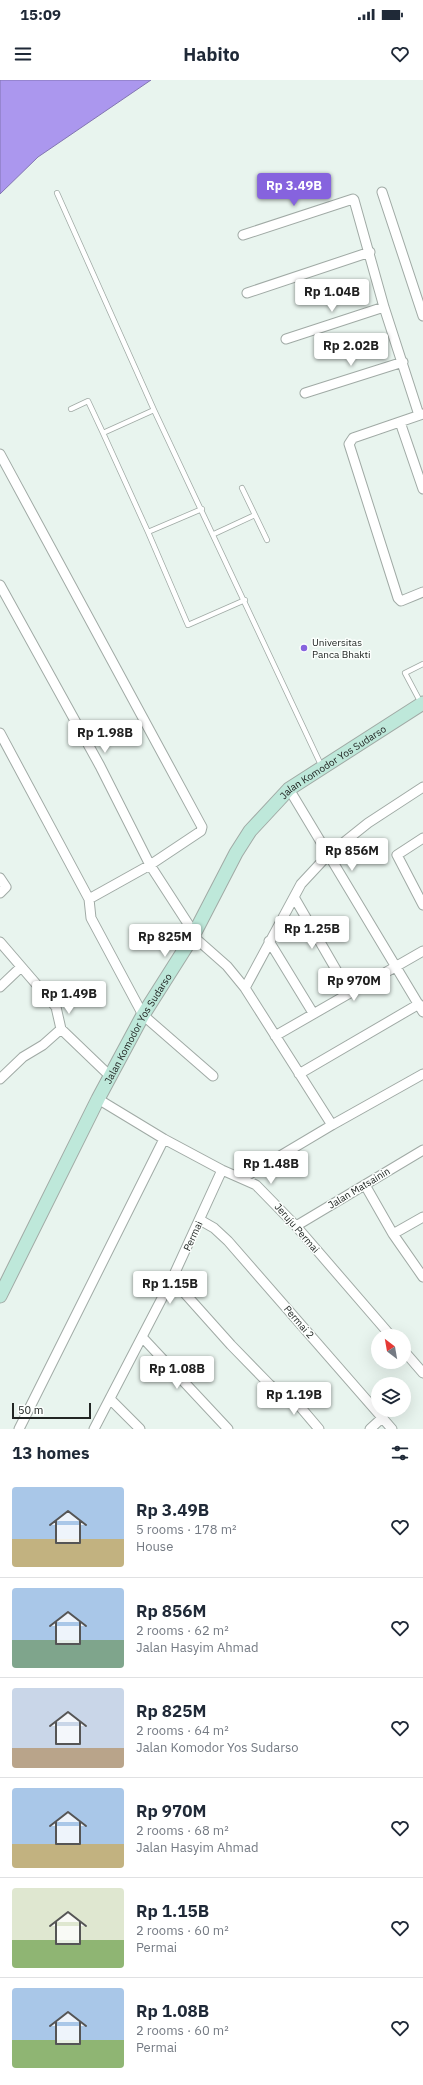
<!DOCTYPE html>
<html lang="en">
<head>
<meta charset="utf-8">
<style>
	:root { --surface:#fff; --page:#f2f2f3; --text:#1f2937; --muted:#747a83; --line:#e0e1e3; --accent:#8663de }
	body { margin:0; font-family:"IBM Plex Sans",sans-serif; background:var(--page); color:var(--text); height:100vh; display:flex; flex-direction:column; font-size:15px; white-space:nowrap }
	* { box-sizing:border-box; margin:0 }
	p { font-size:13px; color:var(--muted) }
	.icon { flex:none; width:22px; height:22px; fill:none; stroke:currentColor; stroke-width:2; stroke-linecap:round; stroke-linejoin:round }
	.map { position:relative; height:1349px; overflow:hidden }
	.details { display:flex; flex-direction:column; background:var(--surface); flex:1 }
	.details>* { flex:none }
	.needle { width:26px; rotate:329deg }
	.tools { position:absolute; left:371px; top:1249px; display:grid; gap:8px }
	.tools a { display:grid; place-items:center; width:40px; height:40px; border-radius:50%; background:var(--surface); box-shadow:0 4px 16px #0002; font-size:20px }
	.scale { position:absolute; left:12px; bottom:10px; width:79px; box-sizing:border-box; padding-left:4px; border:2px solid #212523; border-top:0; font-size:11px; line-height:14px; white-space:nowrap; color:#212523; -webkit-text-stroke:3px #fcfffd; paint-order:stroke }
	.price { position:absolute; translate:-50% -34px; padding:0 9px; border-radius:4px; background:#fff; color:#222; font-size:13px; line-height:26px; filter:drop-shadow(0 1px 2px #0008) }
	.price::after { content:''; position:absolute; left:50%; top:24px; width:12px; height:9px; margin-left:-6px; background:inherit; clip-path:polygon(0 0,100% 0,50% 100%) }
	.price.selected { background:var(--accent); color:#fff }
	ul { padding:0; list-style:none }
	li { display:flex; align-items:center; gap:12px; height:100px; padding:0 12px }
	li+li { border-top:1px solid var(--line) }
	li span { display:grid; place-items:center; flex:none; width:112px; height:80px; border-radius:4px; color:#555 }
	li>.icon { margin-inline-start:auto }
	span .icon { width:48px; height:48px; fill:#fffc; stroke-width:1 }
	li b { font-size:17px }
	h2 { display:flex; justify-content:space-between; align-items:center; height:48px; padding:0 12px; font-size:17px }
	.status { display:flex; justify-content:space-between; align-items:center; height:28px; padding:0 20px; background:var(--surface); direction:ltr }
	.status svg { height:11px; fill:currentColor }
	header { display:flex; justify-content:space-between; align-items:center; height:52px; padding:0 12px; background:var(--surface); font-size:18px; font-weight:700 }
	.map>svg:first-child { display:block }
</style>
</head>
<body>
<div class="status"><b>15:09</b><svg viewBox="0 0 49 12"><path d="M0 12V9h3v3zM5 12V6h3v6zM10 12V3h3v9zM15 12V0h3v12zM26 1h20v11H26zM47 4h2v5h-2z"/></svg></div>
<header><svg class="icon" aria-label="menu" viewBox="0 0 24 24"><path d="M4 6h16M4 12h16M4 18h16"/></svg>Habito<svg class="icon" aria-label="heart" viewBox="0 0 24 24"><path d="M12 20l-8-8c-3-5 5-10 8-4 3-6 11-1 8 4z"/></svg></header>
<div class="map">
<svg width="423" height="1349" viewBox="0 0 423 1349">
	<rect width="100%" height="100%" fill="#e8f4ee"/>
	<!-- water -->
	<path fill="#ab97ee" stroke="#8275b1" d="M0 0H151L38 77 0 114Z"/>
	<g fill="none" stroke-linecap="round" stroke-linejoin="round">
		<defs>
			<path id="lane" d="M57 113 154 330 322 687
				M71 329 88 321 103 353 154 330
				M103 353 148 452 188 545 245 520
				M255 435 267 460
				M148 452 202 429
				M214 454 255 435 242 408
				M421 623 405 593 423 584"/>
			<path id="street" d="M382 112 423 236
				M243 155 353 119 354 120 384 227 419 335
				M247 213 370 172
				M286 259 384 227
				M305 313 403 282
				M423 334 353 358 349 364 398 518 401 521 423 512
				M400 342 423 409
				M0 374 202 747 201 751 150 785 89 819
				M0 505 100 686 150 785 194 853
				M0 653 89 819 91 838 143 935 213 996
				M289 709 423 932
				M423 758 397 775 423 825
				M0 798 6 807 0 813
				M294 817 349 912
				M193 856 227 886 245 908 332 1045
				M269 861 313 933
				M0 862 56 927 61 949 43 965 23 977 0 999
				M0 907 21 887
				M245 908 301 804 328 775 368 743 423 707
				M61 949 111 997
				M275 956 423 871
				M299 994 419 924
				M98 1019 164 1059 222 1090 256 1105 296 1146 391 1256
				M243 1098 332 1045 423 994
				M365 1105 393 1154 423 1197
				M200 1140 214 1148 228 1161 392 1349
				M296 1146 423 1070
				M393 1154 423 1137
				M172 1199 231 1265 270 1305 274 1308 285 1309 319 1349
				M142 1257 228 1349
				M404 1271 423 1293
				M110 1319 140 1349
				M19 1349 164 1059
				M94 1349 172 1199 222 1090
				M370 1349 382 1338"/>
			<g id="secondary">
				<path id="s1" d="M0 1216 98 1019 143 935 193 856 236 773 250 751 289 709 423 623"/>
			</g>
		</defs>
		<!-- lane casing -->
		<use href="#lane" stroke="#a0aaa5" stroke-width="6"/>
		<!-- street casing -->
		<use href="#street" stroke="#a0aaa5" stroke-width="11"/>
		<!-- secondary casing -->
		<use href="#secondary" stroke="#a0aaa5" stroke-width="15"/>
		<!-- lane -->
		<use href="#lane" stroke="#fff" stroke-width="4.5"/>
		<!-- street -->
		<use href="#street" stroke="#fff" stroke-width="9"/>
		<!-- secondary -->
		<use href="#secondary" stroke="#bee8da" stroke-width="13"/>
	</g>
	<!-- markers -->
	<circle fill="#8663de" stroke="#fcfffd" stroke-width="1.5" cx="304" cy="568" r="4"/>
	<g text-anchor="middle" dominant-baseline="central" stroke-width="3" stroke-linejoin="round" paint-order="stroke">
		<!-- poi labels -->
		<g font-size="10" fill="#212523" stroke="#fcfffd" text-anchor="start">
			<text x="312" y="562">Universitas<tspan x="312" dy="12">Panca Bhakti</tspan></text>
		</g>
		<!-- street labels -->
		<g font-size="10" fill="#212523" stroke="#fcfffd">
			<text stroke="none"><textPath href="#s1" startOffset="637">Jalan Komodor Yos Sudarso</textPath></text>
			<text stroke="none"><textPath href="#s1" startOffset="301">Jalan Komodor Yos Sudarso</textPath></text>
			<text transform="translate(359 1108) rotate(-31)">Jalan Matsainin</text>
			<text transform="translate(297 1148) rotate(49)">Jeruju Permai</text>
			<text transform="translate(193 1156) rotate(-65)">Permai</text>
			<text transform="translate(299 1242) rotate(49)">Permai 2</text>
		</g>
	</g>
</svg>
<div class="tools">
<a><svg class="needle" viewBox="-14 -14 28 28"><path d="M0-13l5 13h-10z" fill="#e53935"/><path d="M0 13l5-13h-10z" fill="#747a83"/></svg></a>
<a><svg class="icon" aria-label="layers" viewBox="0 0 24 24"><path d="M12 4l9 5-9 5-9-5zM3 14l9 5 9-5"/></svg></a>
</div>
<div class="scale">50 m</div>
<b class="price selected" style="left:294px;top:127px">Rp 3.49B</b>
<b class="price" style="left:332px;top:233px">Rp 1.04B</b>
<b class="price" style="left:351px;top:287px">Rp 2.02B</b>
<b class="price" style="left:105px;top:674px">Rp 1.98B</b>
<b class="price" style="left:352px;top:792px">Rp 856M</b>
<b class="price" style="left:312px;top:870px">Rp 1.25B</b>
<b class="price" style="left:165px;top:878px">Rp 825M</b>
<b class="price" style="left:354px;top:922px">Rp 970M</b>
<b class="price" style="left:69px;top:935px">Rp 1.49B</b>
<b class="price" style="left:271px;top:1105px">Rp 1.48B</b>
<b class="price" style="left:170px;top:1225px">Rp 1.15B</b>
<b class="price" style="left:177px;top:1310px">Rp 1.08B</b>
<b class="price" style="left:294px;top:1336px">Rp 1.19B</b>
</div>
<section class="details">
<h2>13 homes<svg class="icon" aria-label="filters" viewBox="0 0 24 24"><path d="M4 7h16M4 17h16"/><circle cx="9" cy="7" r="2"/><circle cx="15" cy="17" r="2"/></svg></h2>
<ul>
<li><span style="background:linear-gradient(#a9c7e8 65%,#c2b280 0)"><svg class="icon" aria-label="home" viewBox="0 0 24 24"><path d="M3 11l9-7 9 7M6 9v11h12V9"/></svg></span><div><b>Rp 3.49B</b><p>5 rooms · 178 m²</p><p>House</p></div><svg class="icon" aria-label="heart" viewBox="0 0 24 24"><path d="M12 20l-8-8c-3-5 5-10 8-4 3-6 11-1 8 4z"/></svg></li>
<li><span style="background:linear-gradient(#a9c7e8 65%,#7fa58c 0)"><svg class="icon" aria-label="home" viewBox="0 0 24 24"><path d="M3 11l9-7 9 7M6 9v11h12V9"/></svg></span><div><b>Rp 856M</b><p>2 rooms · 62 m²</p><p>Jalan Hasyim Ahmad</p></div><svg class="icon" aria-label="heart" viewBox="0 0 24 24"><path d="M12 20l-8-8c-3-5 5-10 8-4 3-6 11-1 8 4z"/></svg></li>
<li><span style="background:linear-gradient(#c9d6e8 75%,#b9a48a 0)"><svg class="icon" aria-label="home" viewBox="0 0 24 24"><path d="M3 11l9-7 9 7M6 9v11h12V9"/></svg></span><div><b>Rp 825M</b><p>2 rooms · 64 m²</p><p>Jalan Komodor Yos Sudarso</p></div><svg class="icon" aria-label="heart" viewBox="0 0 24 24"><path d="M12 20l-8-8c-3-5 5-10 8-4 3-6 11-1 8 4z"/></svg></li>
<li><span style="background:linear-gradient(#a9c7e8 70%,#c2b280 0)"><svg class="icon" aria-label="home" viewBox="0 0 24 24"><path d="M3 11l9-7 9 7M6 9v11h12V9"/></svg></span><div><b>Rp 970M</b><p>2 rooms · 68 m²</p><p>Jalan Hasyim Ahmad</p></div><svg class="icon" aria-label="heart" viewBox="0 0 24 24"><path d="M12 20l-8-8c-3-5 5-10 8-4 3-6 11-1 8 4z"/></svg></li>
<li><span style="background:linear-gradient(#dfe7d0 65%,#8fb573 0)"><svg class="icon" aria-label="home" viewBox="0 0 24 24"><path d="M3 11l9-7 9 7M6 9v11h12V9"/></svg></span><div><b>Rp 1.15B</b><p>2 rooms · 60 m²</p><p>Permai</p></div><svg class="icon" aria-label="heart" viewBox="0 0 24 24"><path d="M12 20l-8-8c-3-5 5-10 8-4 3-6 11-1 8 4z"/></svg></li>
<li><span style="background:linear-gradient(#a9c7e8 65%,#8fb573 0)"><svg class="icon" aria-label="home" viewBox="0 0 24 24"><path d="M3 11l9-7 9 7M6 9v11h12V9"/></svg></span><div><b>Rp 1.08B</b><p>2 rooms · 60 m²</p><p>Permai</p></div><svg class="icon" aria-label="heart" viewBox="0 0 24 24"><path d="M12 20l-8-8c-3-5 5-10 8-4 3-6 11-1 8 4z"/></svg></li>
</ul>
</section>
</body>
</html>
